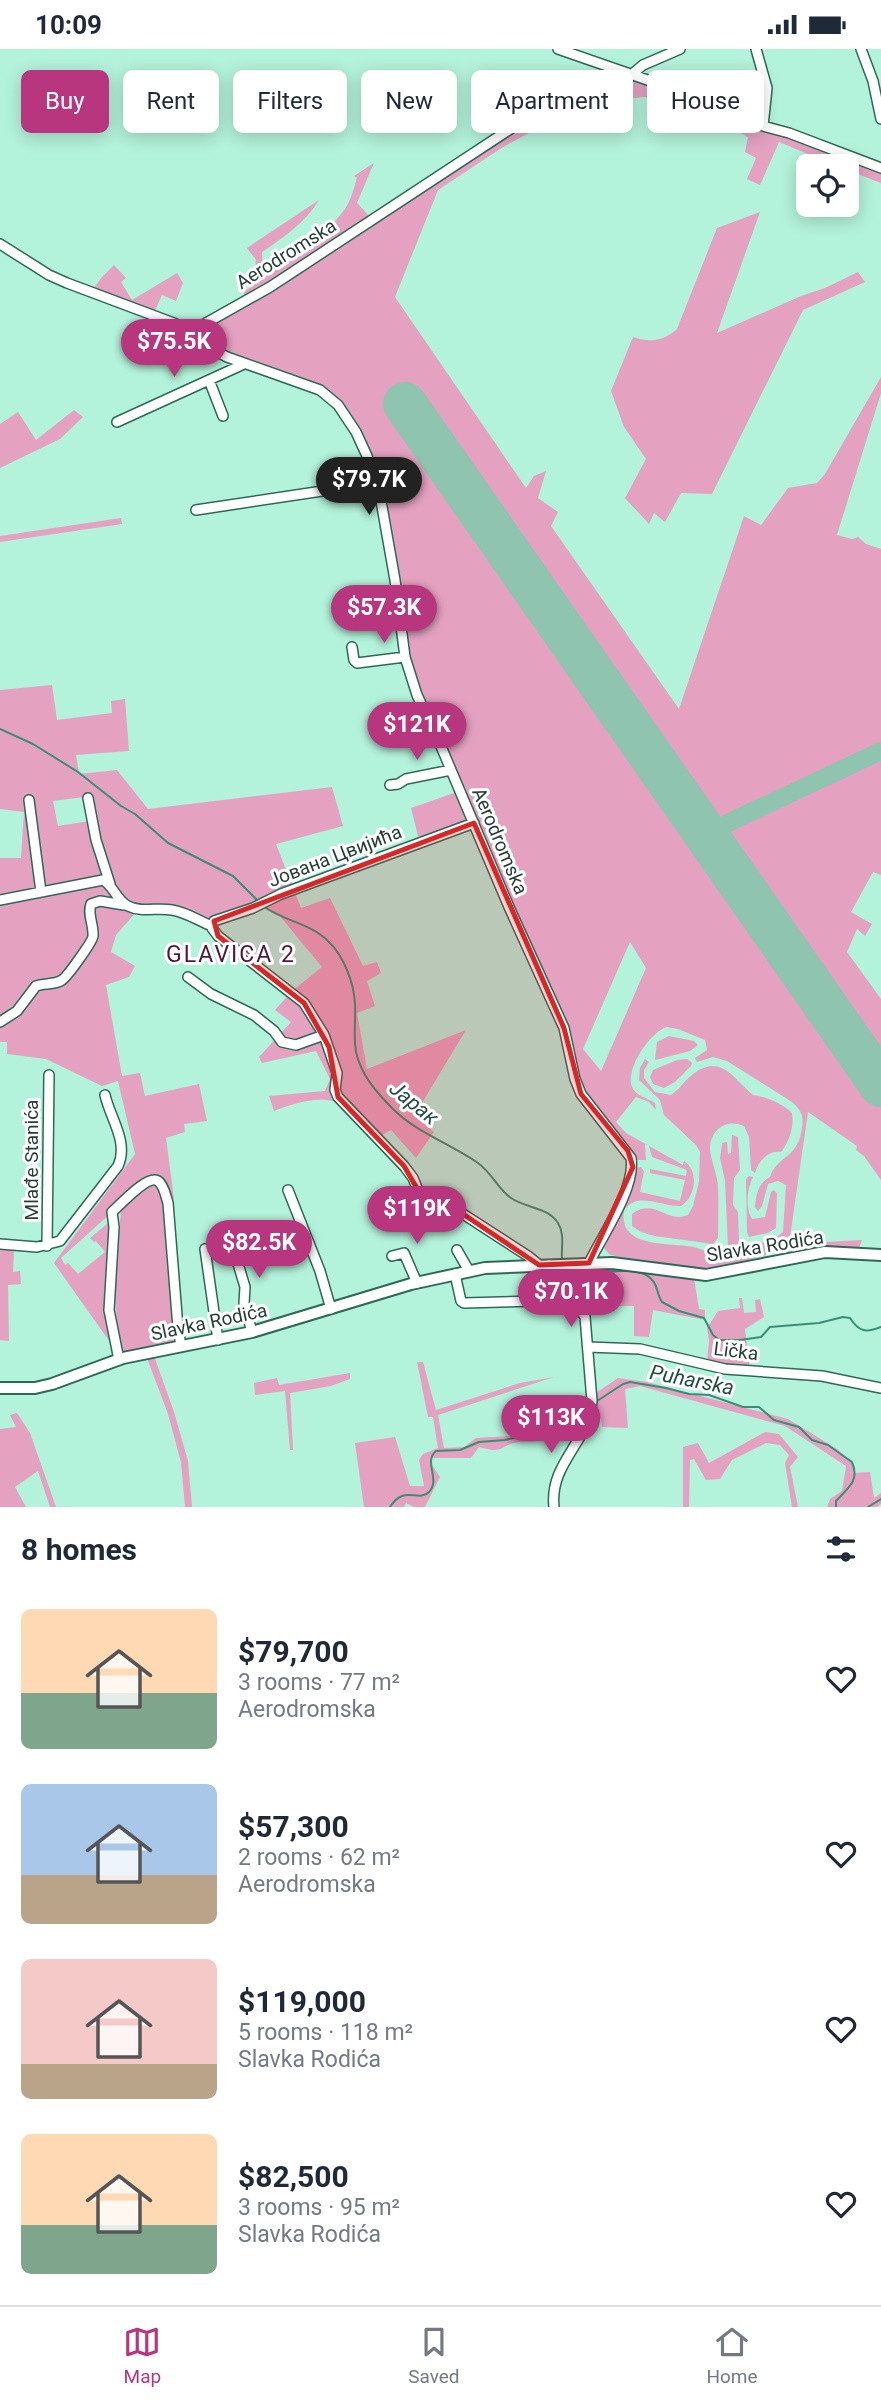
<!DOCTYPE html>
<html lang="en">
<head>
<meta charset="utf-8">
<style>
	:root { --surface:#fff; --page:#f6f6f7; --text:#1f2937; --muted:#747a83; --line:#e0e1e3; --accent:#b8367e }
	body { margin:0; font-family:Roboto,sans-serif; background:var(--page); color:var(--text); height:100vh; display:flex; flex-direction:column; font-size:26px; white-space:nowrap }
	* { box-sizing:border-box; margin:0 }
	p { font-size:23px; color:var(--muted) }
	.icon { flex:none; width:38px; height:38px; fill:none; stroke:currentColor; stroke-width:2; stroke-linecap:round; stroke-linejoin:round }
	.map { position:relative; height:1458px; overflow:hidden }
	.sheet { display:flex; flex-direction:column; background:var(--surface); flex:1 }
	.sheet>* { flex:none }
	.banner { position:absolute; left:21px; top:21px; width:840px; height:63px; display:flex; gap:14px }
	.buttons { position:absolute; left:796px; top:105px; display:grid; gap:14px }
	.buttons a { display:grid; place-items:center; width:63px; height:63px; border-radius:10px; background:var(--surface); box-shadow:0 4px 18px #0003; font-size:35px }
	.price { position:absolute; translate:-50% -60px; padding:0 16px; border-radius:24px; background:var(--accent); color:#fff; font-size:23px; line-height:46px; filter:drop-shadow(0 2px 4px #0008) }
	.price::after { content:''; position:absolute; left:50%; top:42px; width:21px; height:16px; margin-left:-10px; background:inherit; clip-path:polygon(0 0,100% 0,50% 100%) }
	.price.active { background:#222; color:#fff }
	ul { padding:0; list-style:none }
	li { display:flex; align-items:center; gap:21px; height:175px; padding:0 21px }
	li span { display:grid; place-items:center; flex:none; width:196px; height:140px; border-radius:10px; color:#555 }
	li>.icon { margin-inline-start:auto }
	span .icon { width:84px; height:84px; fill:#fffc; stroke-width:1 }
	li b { font-size:30px }
	h2 { display:flex; justify-content:space-between; align-items:center; height:84px; padding:0 21px; font-size:30px }
	.chip { padding:0 24px; border-radius:10px; background:var(--surface); box-shadow:0 4px 18px #0003; font-size:24px; line-height:63px }
	.chip.active { background:var(--accent); color:#fff }
	.status { display:flex; justify-content:space-between; align-items:center; height:49px; padding:0 35px; background:var(--surface); direction:ltr }
	.status svg { height:19px; fill:currentColor }
	.dock { display:flex; justify-content:space-around; align-items:center; height:98px; border-top:2px solid var(--line); background:var(--surface); font-size:19px; color:var(--muted) }
	.dock a { display:grid; justify-items:center; gap:4px }
	.dock .active { color:var(--accent) }
	.map>svg:first-child { display:block }
</style>
</head>
<body>
<div class="status"><b>10:09</b><svg viewBox="0 0 49 12"><path d="M0 12V9h3v3zM5 12V6h3v6zM10 12V3h3v9zM15 12V0h3v12zM26 1h20v11H26zM47 4h2v5h-2z"/></svg></div>
<div class="map">
<svg width="881" height="1458" viewBox="0 0 881 1458">
	<rect width="100%" height="100%" fill="#b3f2db"/>
	<!-- green -->
	<path fill="#e4a2c0" fill-rule="evenodd" d="M633 32 681 47 881 122V134L847 121V117H837L779 93 760 136 747 130 756 109 745 103 748 88 701 63 664 50 645 48 622 50 582 60 557 69 503 98 438 141 395 248 526 439 534 427 546 422 538 449 558 463 551 477 679 660 744 467 761 476 788 439 817 434 825 425 881 328V344L837 486 852 490 858 488 866 495 881 500V826L873 823 851 863 872 875 865 887 857 880 847 903 881 950V1131L864 1107 856 1101 857 1097 808 1063 789 1195 862 1191 859 1199H826L796 1204 792 1199 706 1222 635 1213 609 1205 604 1199 635 1119 641 1118 644 1122 640 1143 680 1152 685 1131 650 1124V1120L686 1127 687 1121 652 1108 649 1097 645 1095 646 1111H636L623 1090 593 1058 578 1031 569 989 418 642 409 615 377 427 328 343 310 332 230 307 200 290 198 283 346 192 347 193 516 81 533 71ZM630 893 646 919 601 1022 583 1000ZM667 978 678 980 705 991 707 1001 695 1009 697 1013 713 1008 727 1012 792 1053C801 1061 804 1067 802 1078 799 1110 777 1106 770 1128 758 1134 756 1146 755 1158L758 1162 762 1157 768 1135 778 1132 786 1136 783 1183 777 1188 758 1196 744 1197 739 1191 738 1163 733 1156 734 1129 740 1121 738 1088 732 1086 731 1104 728 1105 727 1093 722 1094 720 1109 725 1132 728 1198 726 1205C715 1208 704 1200 693 1198 670 1193 618 1200 624 1162 636 1141 662 1158 681 1157 696 1148 699 1121 684 1112L683 1116 626 1084 616 1073 636 1048 649 1053 656 1061 655 1054C647 1049 636 1047 632 1038 625 1020 650 983 667 978Z
		M374 114 357 154 371 169 242 251 245 242 253 236 256 211 247 199 319 151C306 173 283 189 262 203L263 228 267 226C291 210 329 183 345 160 351 151 354 139 357 129L354 127Z
		M760 163 717 284 801 247 825 239 858 223 865 233 803 261 712 445 681 444 665 473 654 464 649 475 625 449 646 410 624 378 611 342 633 288C652 294 663 292 677 280L717 179Z
		M114 216 126 229 121 233 132 251 177 224 183 234 176 252 162 246 154 264 93 240 102 228Z
		M74 361 83 368 60 390 0 419V375L18 363 36 391Z
		M121 469 122 475 0 493V487Z
		M52 636 57 671 112 664 111 652 125 650 129 702 76 706 79 725 117 721 148 760 332 738 343 777 276 795 301 859 330 849 363 917 377 913 381 924 367 932 375 957 357 964 367 1020 466 981 414 1067 434 1083 416 1109 391 1081 377 1089C367 1078 358 1064 345 1057 324 1044 294 1054 274 1062L269 1047 325 1042 330 1030 316 1002 262 1014 259 1008 291 973 275 961 292 942 322 918 279 866 257 854C247 859 210 874 201 871 192 869 185 863 176 860 162 856 148 862 134 858 104 850 97 773 92 747L53 752 58 777 90 772C95 802 104 853 137 862L116 886 111 903 135 917 129 928 106 936 122 1027 140 1024 145 1047 199 1035 207 1072 184 1075 185 1083 166 1089 174 1150 171 1151 167 1136 160 1128C144 1126 117 1150 111 1164L61 1209 65 1216 68 1214 78 1225 105 1203 96 1192 94 1193 90 1189 107 1175 111 1176 113 1188 107 1263 117 1303 54 1214 135 1105 118 1032 102 1037 46 1010 7 1005V993H0V809H21L24 763 0 760V641Z
		M457 743 469 771 468 774 419 791 411 759Z
		M669 987 694 992 698 996 690 1002 655 1011 657 993Z
		M645 1010 649 1013 644 1021V1029L655 1043 671 1046C679 1041 684 1032 692 1026 721 1003 733 1030 753 1046 767 1048 781 1054 792 1064 794 1079 790 1091 781 1103 768 1101 758 1113 755 1124L751 1121 749 1088 744 1077C726 1069 710 1081 710 1100 711 1113 718 1126 718 1139 719 1155 718 1172 718 1189L713 1195 655 1187 641 1183 632 1177V1165C655 1148 666 1175 688 1166L693 1157 699 1133 700 1103 696 1096 664 1066 660 1051 639 1031 640 1019Z
		M687 1010 692 1014 691 1017 675 1033 664 1039 653 1035 650 1028 653 1021 677 1011Z
		M749 1127 753 1128C747 1140 745 1159 752 1170L765 1168 771 1143 774 1141 777 1144 776 1179 768 1184 749 1188 747 1183 746 1130Z
		M153 1134 162 1137 180 1292 124 1304C109 1261 117 1207 121 1161Z
		M0 1197 14 1199 13 1223 20 1222 21 1235 8 1236 9 1292 0 1291Z
		M612 1219 694 1229 699 1260 705 1261V1271L653 1261 649 1288 634 1287V1257H608V1263L591 1262 563 1229 565 1224 569 1222Z
		M739 1249H742L744 1264 756 1263 755 1251 760 1250 764 1268 745 1280 750 1320 707 1315 709 1291 707 1279 718 1262 740 1259Z
		M154 1307 174 1363 188 1412 192 1458H185L181 1413 168 1365 147 1309Z
		M417 1313H423L436 1361 520 1334 554 1328 438 1366 444 1399 464 1398 476 1389 528 1386 551 1376 590 1352V1363L556 1382H551C539 1399 526 1389 511 1395 505 1397 501 1401 495 1401 490 1401 484 1399 479 1398L471 1409H432V1416L440 1428 425 1458H414L406 1454 404 1458H364L355 1394 395 1388 410 1437H424L419 1411 423 1405 438 1399 433 1368H428Z
		M350 1324V1330L331 1337 290 1344 293 1401H290L285 1342 255 1346 254 1334 277 1329 279 1336Z
		M618 1329 647 1333 788 1370 837 1400 853 1415V1424L870 1423 874 1449 881 1444V1455L877 1458H827L830 1450 842 1442 846 1417 785 1377 640 1337 625 1340 628 1379 602 1378 601 1369 594 1371 597 1361 596 1344Z
		M17 1364 30 1384 56 1458H50L38 1422 15 1438 26 1458H0V1380L16 1378 10 1366Z
		M765 1383 779 1385 798 1408 790 1418 798 1458H792L785 1414 789 1406 780 1396 766 1394 732 1411 720 1430 706 1431 694 1410 690 1411 689 1458H683V1398L698 1394 709 1414Z"/>
	<g fill="none" stroke-linecap="round" stroke-linejoin="round">
		<!-- stream -->
		<path stroke="#3a8e75" stroke-width="2" d="M0 680 33 695 78 723 121 757 135 765 168 794 233 827 259 853
			M263 857C283 872 310 874 328 892 344 907 354 934 355 955 356 971 353 987 356 1003 361 1026 377 1044 393 1060 417 1084 451 1095 478 1114 492 1124 498 1140 511 1149 525 1159 548 1158 558 1174 565 1185 561 1198 562 1210
			M570 1220C590 1231 637 1211 653 1232 658 1238 657 1246 662 1253L679 1262 704 1269 713 1286 719 1291H740L761 1288 770 1278 819 1274 843 1268 850 1269C859 1283 866 1284 881 1278
			M594 1354 623 1335 630 1333 666 1339 689 1345 709 1346 743 1358H759L774 1371 799 1378 812 1391 828 1396 852 1413C860 1432 848 1439 836 1452V1458
			M390 1458C405 1435 418 1454 429 1443 441 1430 423 1413 436 1402L460 1401 479 1393 505 1391 540 1383 567 1372 587 1359
			M868 1458 881 1450"/>
		<!-- taxiway -->
		<path stroke="#8ec4b0" stroke-width="18" d="M706 786 732 772 881 702"/>
		<!-- runway -->
		<path stroke="#8ec4b0" stroke-width="44" d="M405 355 881 1036"/>
		<defs>
			<path id="minor" d="M558 0 688 45 733 62 763 77 789 84 881 119
				M756 0 767 39 763 77
				M861 0 873 32 881 70
				M0 195 49 226 67 234 195 282
				M209 331 223 367
				M117 373 244 315
				M196 461 376 434
				M352 598 354 611 357 614 405 608
				M390 736 398 735 406 730 451 721
				M88 749 96 791 110 835
				M29 751 41 843
				M0 851 103 831C114 837 116 851 128 857 142 864 157 858 172 861 186 863 199 872 212 877
				M188 928 211 945 254 966 274 982 282 993 296 996 324 986 337 1024 335 1041 338 1048 404 1117 413 1129 420 1146 460 1163 528 1207 539 1216
				M0 973 17 962 36 937C44 934 55 936 62 931 67 928 93 892 93 887 94 875 87 866 91 855L100 852 124 856
				M324 986 304 954 218 887 212 879 214 872 253 859 281 845 474 774
				M288 1141 320 1222 331 1260
				M230 1188 245 1238 244 1254 252 1283
				M0 1195 37 1198 60 1192 118 1117C129 1093 110 1069 105 1046
				M47 1197 49 1026
				M205 1200 218 1291
				M457 1201 469 1222
				M392 1207 404 1204 417 1234
				M589 1214C602 1187 636 1139 631 1109L581 1045 575 1030 564 979 509 858 440 695 417 646 405 608 395 531 381 452 367 407 356 383 338 356 320 341 227 308 199 293 194 283 199 278 270 238 524 71 631 26 643 16 680 0
				M549 1216C554 1239 574 1248 585 1268L592 1352C590 1392 549 1414 554 1458
				M455 1225 461 1252 464 1254 536 1252 562 1256 572 1250
				M588 1298 640 1300 725 1320 822 1327 881 1339
				M119 1311 109 1261 114 1178 112 1163C120 1156 148 1125 158 1132 164 1136 166 1148 168 1154L178 1279 181 1297"/>
			<path id="major" d="M0 1339H35L52 1335 123 1309 252 1283 411 1235 485 1219 612 1214 706 1226 825 1203 881 1206"/>
		</defs>
		<!-- minor casing -->
		<use href="#minor" stroke="#2d6957" stroke-width="12"/>
		<!-- major casing -->
		<use href="#major" stroke="#2d6957" stroke-width="14"/>
		<!-- minor -->
		<use href="#minor" stroke="#fff" stroke-width="9"/>
		<!-- major -->
		<use href="#major" stroke="#fff" stroke-width="10"/>
	</g>
	<!-- marked area -->
	<path fill="#d62828" fill-opacity="0.2" stroke="#d62828" stroke-width="5" stroke-linejoin="round" d="M474 774 564 979 581 1045 628 1102 633 1118 589 1214 539 1216 460 1163 422 1148 404 1117 338 1048 329 998 304 954 218 887 214 872Z"/>
	<g text-anchor="middle" dominant-baseline="central" stroke-width="6" stroke-linejoin="round" paint-order="stroke">
		<!-- street labels -->
		<g font-size="19" fill="#263f36" stroke="#fff">
			<text transform="translate(286 205) rotate(-32)">Aerodromska</text>
			<text transform="translate(500 792) rotate(67)">Aerodromska</text>
			<text transform="translate(335 807) rotate(-21)">Јована Цвијића</text>
			<text transform="translate(31 1111) rotate(-90)">Mlađe Stanića</text>
			<text transform="translate(765 1197) rotate(-9)">Slavka Rodića</text>
			<text transform="translate(209 1273) rotate(-12)">Slavka Rodića</text>
			<text transform="translate(736 1302) rotate(7)">Lička</text>
		</g>
		<!-- water labels -->
		<g font-size="21" font-style="italic" fill="#204e3f" stroke="#fff">
			<text transform="translate(414 1054) rotate(39)">Јарак</text>
			<text transform="translate(692 1331) rotate(11)">Puharska</text>
		</g>
		<!-- quarter labels -->
		<g font-size="23" letter-spacing="2" fill="#551639" stroke="#fff">
			<text x="231" y="905">GLAVICA 2</text>
		</g>
	</g>
</svg>
<div class="buttons">
<a><svg class="icon" aria-label="locate" viewBox="0 0 24 24"><circle cx="12" cy="12" r="6"/><path d="M12 2v4M12 18v4M2 12h4M18 12h4"/></svg></a>
</div>
<b class="price" style="left:174px;top:330px">$75.5K</b>
<b class="price active" style="left:369px;top:468px">$79.7K</b>
<b class="price" style="left:384px;top:596px">$57.3K</b>
<b class="price" style="left:417px;top:713px">$121K</b>
<b class="price" style="left:417px;top:1197px">$119K</b>
<b class="price" style="left:259px;top:1231px">$82.5K</b>
<b class="price" style="left:571px;top:1280px">$70.1K</b>
<b class="price" style="left:551px;top:1406px">$113K</b>
<div class="banner">
<a class="chip active">Buy</a>
<a class="chip">Rent</a>
<a class="chip">Filters</a>
<a class="chip">New</a>
<a class="chip">Apartment</a>
<a class="chip">House</a>
</div>
</div>
<section class="sheet">
<h2>8 homes<svg class="icon" aria-label="filters" viewBox="0 0 24 24"><path d="M4 7h16M4 17h16"/><circle cx="9" cy="7" r="2"/><circle cx="15" cy="17" r="2"/></svg></h2>
<ul>
<li><span style="background:linear-gradient(#ffd9b3 60%,#7fa58c 0)"><svg class="icon" aria-label="home" viewBox="0 0 24 24"><path d="M3 11l9-7 9 7M6 9v11h12V9"/></svg></span><div><b>$79,700</b><p>3 rooms · 77 m²</p><p>Aerodromska</p></div><svg class="icon" aria-label="heart" viewBox="0 0 24 24"><path d="M12 20l-8-8c-3-5 5-10 8-4 3-6 11-1 8 4z"/></svg></li>
<li><span style="background:linear-gradient(#a9c7e8 65%,#b9a48a 0)"><svg class="icon" aria-label="home" viewBox="0 0 24 24"><path d="M3 11l9-7 9 7M6 9v11h12V9"/></svg></span><div><b>$57,300</b><p>2 rooms · 62 m²</p><p>Aerodromska</p></div><svg class="icon" aria-label="heart" viewBox="0 0 24 24"><path d="M12 20l-8-8c-3-5 5-10 8-4 3-6 11-1 8 4z"/></svg></li>
<li><span style="background:linear-gradient(#f6c9c9 75%,#b9a48a 0)"><svg class="icon" aria-label="home" viewBox="0 0 24 24"><path d="M3 11l9-7 9 7M6 9v11h12V9"/></svg></span><div><b>$119,000</b><p>5 rooms · 118 m²</p><p>Slavka Rodića</p></div><svg class="icon" aria-label="heart" viewBox="0 0 24 24"><path d="M12 20l-8-8c-3-5 5-10 8-4 3-6 11-1 8 4z"/></svg></li>
<li><span style="background:linear-gradient(#ffd9b3 65%,#7fa58c 0)"><svg class="icon" aria-label="home" viewBox="0 0 24 24"><path d="M3 11l9-7 9 7M6 9v11h12V9"/></svg></span><div><b>$82,500</b><p>3 rooms · 95 m²</p><p>Slavka Rodića</p></div><svg class="icon" aria-label="heart" viewBox="0 0 24 24"><path d="M12 20l-8-8c-3-5 5-10 8-4 3-6 11-1 8 4z"/></svg></li>
</ul>
</section>
<nav class="dock">
<a class="active"><svg class="icon" aria-label="map" viewBox="0 0 24 24"><path d="M3 6l6-2 6 2 6-2v14l-6 2-6-2-6 2zM9 4v14M15 6v14"/></svg>Map</a>
<a><svg class="icon" aria-label="saved" viewBox="0 0 24 24"><path d="M7 4h10v16l-5-4-5 4z"/></svg>Saved</a>
<a><svg class="icon" aria-label="home" viewBox="0 0 24 24"><path d="M3 11l9-7 9 7M6 9v11h12V9"/></svg>Home</a>
</nav>
</body>
</html>
